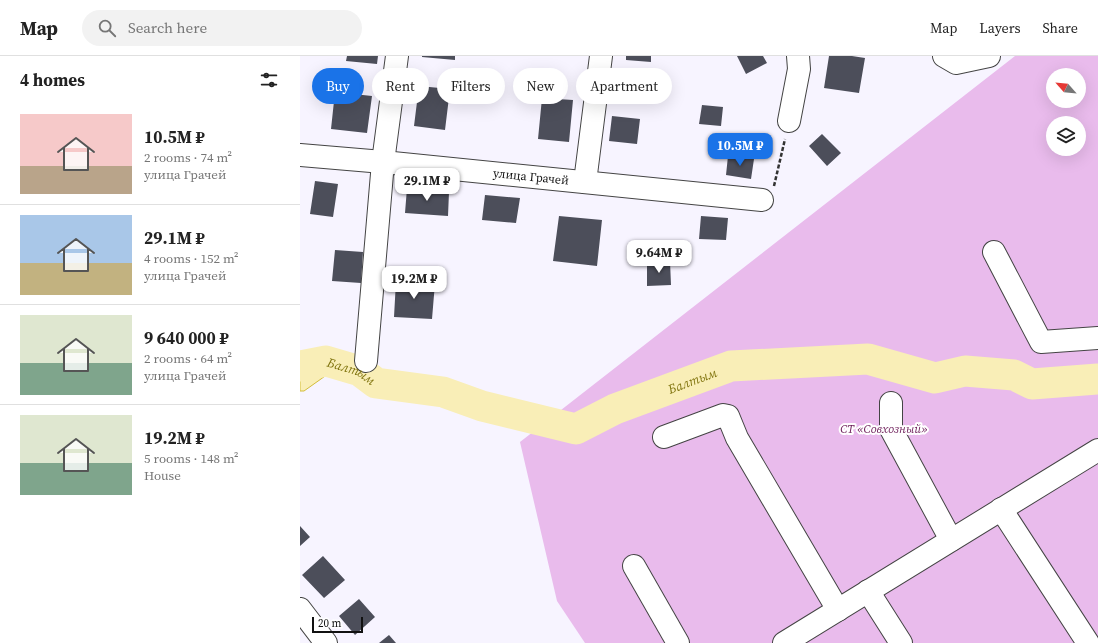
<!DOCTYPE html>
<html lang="en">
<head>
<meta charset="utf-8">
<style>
	:root { --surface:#fff; --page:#f2f2f2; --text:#222; --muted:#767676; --line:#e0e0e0; --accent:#1a73e8 }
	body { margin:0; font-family:"Source Serif 4",serif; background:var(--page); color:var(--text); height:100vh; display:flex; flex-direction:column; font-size:15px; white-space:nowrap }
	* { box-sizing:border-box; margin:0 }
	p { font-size:13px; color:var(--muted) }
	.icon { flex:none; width:22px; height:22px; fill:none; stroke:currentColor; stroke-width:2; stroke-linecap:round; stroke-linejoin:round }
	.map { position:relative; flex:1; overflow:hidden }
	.side { display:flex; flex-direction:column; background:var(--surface); width:300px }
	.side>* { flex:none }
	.hud { position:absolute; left:12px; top:12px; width:380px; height:36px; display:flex; gap:8px }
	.needle { width:26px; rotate:297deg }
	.buttons { position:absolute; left:746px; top:12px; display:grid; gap:8px }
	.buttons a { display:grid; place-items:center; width:40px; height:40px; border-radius:50%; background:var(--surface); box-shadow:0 4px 16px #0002; font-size:20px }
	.scale { position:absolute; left:12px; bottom:10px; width:51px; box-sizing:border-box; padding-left:4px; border:2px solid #111; border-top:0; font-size:11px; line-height:14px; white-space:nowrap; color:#111; -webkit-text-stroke:3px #fff; paint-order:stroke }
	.price { position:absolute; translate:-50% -34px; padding:0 9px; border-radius:8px; background:#fff; color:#222; font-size:13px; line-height:26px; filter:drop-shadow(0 1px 2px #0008) }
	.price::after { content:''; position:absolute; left:50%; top:24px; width:12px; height:9px; margin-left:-6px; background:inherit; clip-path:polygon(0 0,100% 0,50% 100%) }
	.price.selected { background:var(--accent); color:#fff }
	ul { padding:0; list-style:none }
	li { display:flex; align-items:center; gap:12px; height:100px; padding:0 20px }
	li+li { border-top:1px solid var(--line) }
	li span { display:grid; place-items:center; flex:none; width:112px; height:80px; border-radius:0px; color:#555 }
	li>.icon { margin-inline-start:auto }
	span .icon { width:48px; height:48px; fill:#fffc; stroke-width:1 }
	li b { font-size:17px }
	h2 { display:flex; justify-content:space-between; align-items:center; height:48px; padding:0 20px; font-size:17px }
	.pill { padding:0 14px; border-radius:18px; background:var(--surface); box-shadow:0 4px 16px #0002; font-size:14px; line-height:36px }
	.pill.selected { background:var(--accent); color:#fff }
	header { display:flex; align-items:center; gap:24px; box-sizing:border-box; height:56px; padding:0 20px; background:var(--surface); border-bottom:1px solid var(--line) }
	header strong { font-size:19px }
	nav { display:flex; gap:22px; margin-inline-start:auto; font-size:14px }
	.search { width:280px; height:36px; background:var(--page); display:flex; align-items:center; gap:10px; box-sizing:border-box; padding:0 14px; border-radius:22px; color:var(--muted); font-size:15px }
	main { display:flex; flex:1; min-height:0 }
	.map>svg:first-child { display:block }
</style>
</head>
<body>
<header>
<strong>Map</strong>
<div class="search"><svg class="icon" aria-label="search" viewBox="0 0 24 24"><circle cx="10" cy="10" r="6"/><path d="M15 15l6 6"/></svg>Search here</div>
<nav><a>Map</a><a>Layers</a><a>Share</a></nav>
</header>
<main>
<section class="side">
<h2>4 homes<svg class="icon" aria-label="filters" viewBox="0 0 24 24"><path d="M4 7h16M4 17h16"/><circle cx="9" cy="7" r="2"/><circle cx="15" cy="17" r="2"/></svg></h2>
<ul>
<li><span style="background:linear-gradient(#f6c9c9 65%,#b9a48a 0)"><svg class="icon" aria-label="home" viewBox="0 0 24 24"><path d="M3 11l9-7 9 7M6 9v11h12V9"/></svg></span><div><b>10.5M ₽</b><p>2 rooms · 74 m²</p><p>улица Грачей</p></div></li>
<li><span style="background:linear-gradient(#a9c7e8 60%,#c2b280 0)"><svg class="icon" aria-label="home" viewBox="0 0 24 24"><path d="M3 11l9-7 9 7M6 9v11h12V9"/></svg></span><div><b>29.1M ₽</b><p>4 rooms · 152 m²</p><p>улица Грачей</p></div></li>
<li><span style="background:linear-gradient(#dfe7d0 60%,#7fa58c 0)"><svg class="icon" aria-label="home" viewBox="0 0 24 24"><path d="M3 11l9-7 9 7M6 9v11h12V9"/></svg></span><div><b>9 640 000 ₽</b><p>2 rooms · 64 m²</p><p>улица Грачей</p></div></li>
<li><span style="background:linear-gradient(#dfe7d0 60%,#7fa58c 0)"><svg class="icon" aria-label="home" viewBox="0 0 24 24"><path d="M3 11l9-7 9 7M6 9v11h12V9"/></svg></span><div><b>19.2M ₽</b><p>5 rooms · 148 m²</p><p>House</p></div></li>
</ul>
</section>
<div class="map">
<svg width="798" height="587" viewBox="0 0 798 587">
	<rect width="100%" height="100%" fill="#f7f4ff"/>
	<!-- green -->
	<path fill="#e9bbec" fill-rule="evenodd" d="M715 0H798V587H285L257 545 220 386ZM753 19H779V45H753ZM753 67H779V93H753Z"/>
	<!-- water -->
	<path fill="#f9eeb7" stroke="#d3bd3a" d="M25 291 28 318 4 335H0V296Z"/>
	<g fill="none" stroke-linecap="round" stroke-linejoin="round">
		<!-- river -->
		<path stroke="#f9eeb7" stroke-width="31" id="s1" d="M0 310 26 305 60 315 76 327 143 336 182 350 276 373 315 353 431 310 568 303 635 322 665 315 714 319 732 328 798 323"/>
	</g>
	<!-- building -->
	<path fill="#4c4e5a" d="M47 0H78L77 8 46 5Z
		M122 0H155V4L122 1Z
		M326 0H351V6L326 4Z
		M437 0H463L467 7 446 18Z
		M529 0H552L565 2 559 37 524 32Z
		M119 30 150 33 145 74 114 70Z
		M35 36 72 40 67 77 31 73Z
		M242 42 273 44 269 86 238 83Z
		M402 49 423 51 421 70 399 68Z
		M312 60 340 63 337 88 309 85Z
		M522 78 541 97 527 110 509 90Z
		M428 100 454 103 451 123 426 119Z
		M15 125 38 128 33 161 10 158Z
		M107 132 149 136 148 160 105 157Z
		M185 139 220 142 216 167 182 164Z
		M259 160 302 164 297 210 253 205Z
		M401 160 428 162 426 184 399 183Z
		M35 194 63 196 61 227 32 225Z
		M370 205 371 229 347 230V206Z
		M96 225 135 227 132 263 94 261Z
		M0 470 10 481 0 490Z
		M23 500 45 524 24 542 2 519Z
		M59 543 75 561 55 579 39 560Z
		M89 579 96 587H79Z"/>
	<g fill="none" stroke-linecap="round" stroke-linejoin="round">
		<defs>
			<g id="minor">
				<path d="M644 0 656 7 689 0"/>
				<path d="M489 65 499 13 498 0"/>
				<path id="s2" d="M0 99 83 106 462 144"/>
				<path d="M285 126 301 0"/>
				<path d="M694 196 741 286 798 282"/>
				<path d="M66 305 83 106 97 0"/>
				<path d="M591 347V373L651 484"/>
				<path d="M364 381 423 359 428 360 437 382 538 554"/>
				<path d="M701 453 788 587"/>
				<path d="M334 510 378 587"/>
				<path d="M568 535 601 587"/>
				<path d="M0 553 26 587"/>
				<path d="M484 587 798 394"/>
			</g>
		</defs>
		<!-- minor casing -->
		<use href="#minor" stroke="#444" stroke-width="24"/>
		<!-- path -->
		<path stroke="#333" stroke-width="2.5" stroke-dasharray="4 2" stroke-linecap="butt" d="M474 130 485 83"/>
		<!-- minor -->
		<use href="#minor" stroke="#fff" stroke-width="22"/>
	</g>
	<g text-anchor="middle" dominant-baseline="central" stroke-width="4" stroke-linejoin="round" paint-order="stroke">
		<!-- street labels -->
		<g font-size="12" fill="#111" stroke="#fff">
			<text stroke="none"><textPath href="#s2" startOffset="232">улица Грачей</textPath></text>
		</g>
		<!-- park labels -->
		<g font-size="12" font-style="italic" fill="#6d1d59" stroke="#fff">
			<text x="584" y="373">СТ «Совхозный»</text>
		</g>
		<!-- water labels -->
		<g font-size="13" font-style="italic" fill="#837712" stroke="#fff">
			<text stroke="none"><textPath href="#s1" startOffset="54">Балтым</textPath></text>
			<text stroke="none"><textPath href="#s1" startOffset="414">Балтым</textPath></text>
		</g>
	</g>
</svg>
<div class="buttons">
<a><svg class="needle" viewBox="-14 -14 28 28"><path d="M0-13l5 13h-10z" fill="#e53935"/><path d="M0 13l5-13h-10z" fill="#767676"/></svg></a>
<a><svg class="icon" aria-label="layers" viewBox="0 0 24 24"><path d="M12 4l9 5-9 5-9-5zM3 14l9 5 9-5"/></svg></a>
</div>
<div class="scale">20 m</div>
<b class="price selected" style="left:440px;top:111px">10.5M ₽</b>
<b class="price" style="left:127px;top:146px">29.1M ₽</b>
<b class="price" style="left:359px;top:218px">9.64M ₽</b>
<b class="price" style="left:114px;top:244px">19.2M ₽</b>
<div class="hud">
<a class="pill selected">Buy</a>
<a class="pill">Rent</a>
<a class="pill">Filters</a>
<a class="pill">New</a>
<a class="pill">Apartment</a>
</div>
</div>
</main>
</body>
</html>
